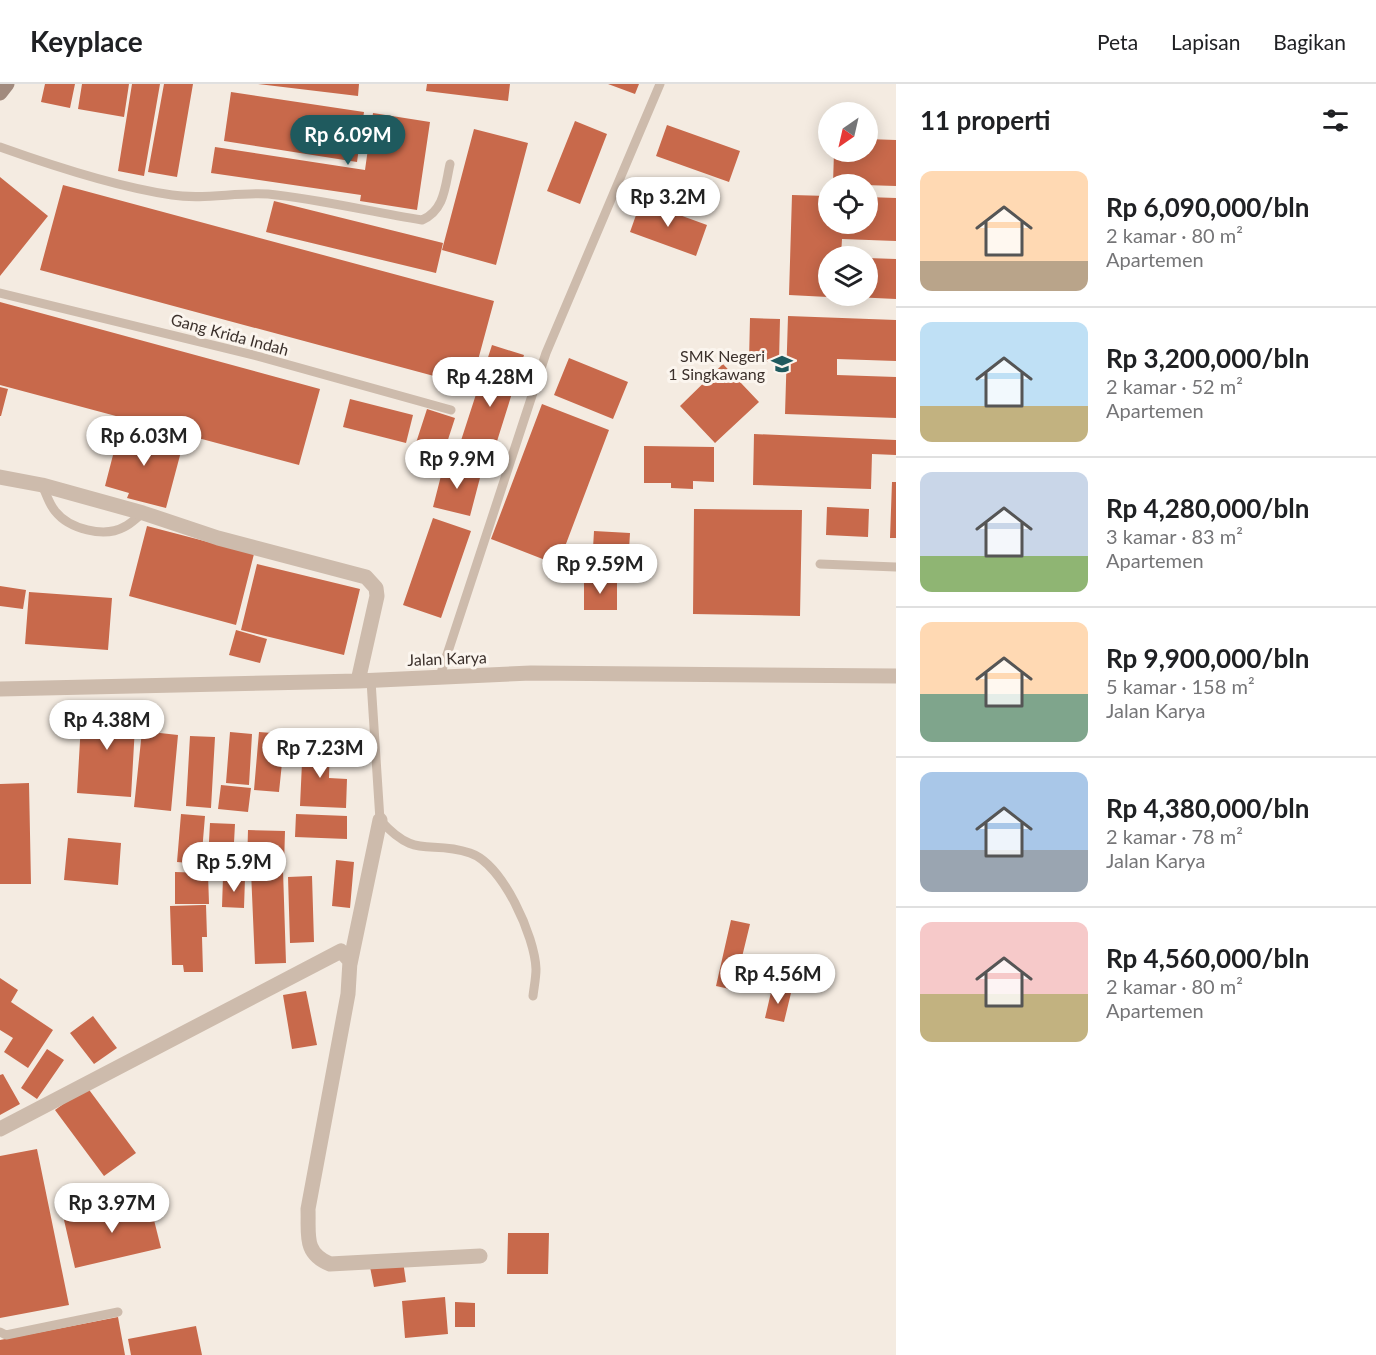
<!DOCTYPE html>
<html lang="id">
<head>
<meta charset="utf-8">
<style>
	:root { --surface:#fff; --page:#f2f2f2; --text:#202124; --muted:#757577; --line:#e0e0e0; --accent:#1f5a5e }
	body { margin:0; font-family:Lato,sans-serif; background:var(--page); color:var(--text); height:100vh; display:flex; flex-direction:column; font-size:22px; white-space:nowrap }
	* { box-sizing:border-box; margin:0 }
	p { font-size:20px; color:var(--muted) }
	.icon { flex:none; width:33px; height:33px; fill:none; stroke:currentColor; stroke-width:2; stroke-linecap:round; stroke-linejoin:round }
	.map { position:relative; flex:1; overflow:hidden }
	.drawer { display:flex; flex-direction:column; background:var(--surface); width:480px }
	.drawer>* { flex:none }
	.needle { width:39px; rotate:214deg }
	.tools { position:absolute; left:818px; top:18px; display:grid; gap:12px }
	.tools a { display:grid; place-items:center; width:60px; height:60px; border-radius:50%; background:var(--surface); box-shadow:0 3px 15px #0003; font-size:30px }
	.price { position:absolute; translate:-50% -51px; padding:0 14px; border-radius:21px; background:#fff; color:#222; font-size:20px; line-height:39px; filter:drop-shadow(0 2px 3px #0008) }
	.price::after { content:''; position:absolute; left:50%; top:36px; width:18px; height:14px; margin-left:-9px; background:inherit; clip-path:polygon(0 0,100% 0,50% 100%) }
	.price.current { background:var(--accent); color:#fff }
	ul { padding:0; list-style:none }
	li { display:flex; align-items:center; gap:18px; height:150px; padding:0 24px }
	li+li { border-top:2px solid var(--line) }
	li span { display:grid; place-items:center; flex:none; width:168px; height:120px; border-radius:12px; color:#555 }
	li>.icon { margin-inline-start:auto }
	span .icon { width:72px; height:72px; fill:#fffc; stroke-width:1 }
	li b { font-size:26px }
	h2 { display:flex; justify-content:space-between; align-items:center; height:72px; padding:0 24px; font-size:26px }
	header { display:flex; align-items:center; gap:36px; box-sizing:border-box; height:84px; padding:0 30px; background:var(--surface); border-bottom:2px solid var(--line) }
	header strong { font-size:28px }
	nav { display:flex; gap:33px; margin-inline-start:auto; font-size:21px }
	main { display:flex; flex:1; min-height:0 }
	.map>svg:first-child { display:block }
</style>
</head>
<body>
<header>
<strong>Keyplace</strong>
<nav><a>Peta</a><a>Lapisan</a><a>Bagikan</a></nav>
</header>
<main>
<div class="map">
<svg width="896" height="1271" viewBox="0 0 896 1271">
	<rect width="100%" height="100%" fill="#f4ebe1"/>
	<!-- building -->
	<path fill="#c8694b" d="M45 0H75L70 24 41 18Z
		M82 0H129L124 33 78 25Z
		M132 0H160L144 92 118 87Z
		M164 0H193L177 93 148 88Z
		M258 0H359L358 12Z
		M427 0H510L508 17 426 7Z
		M608 0H639L635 10Z
		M231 8 364 28 357 78 224 57Z
		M373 29 430 38 417 126 360 117 361 111 211 89 215 63 365 86Z
		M575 37 607 50 580 120 547 107Z
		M667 41 740 67 729 98 656 72Z
		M474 45 528 59 496 181 442 166Z
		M867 55 896 56V102L833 100 834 68H867Z
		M0 93 48 132 0 192Z
		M63 101 494 217 471 302 40 186Z
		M792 111 828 112V140H867V113L896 114V157L842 155 841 172H828V213L789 211Z
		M274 117 443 159 436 189 266 148Z
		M641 117 707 141 696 172 630 148Z
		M867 174 896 175V215L854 213 867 212Z
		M0 218 320 305 299 381 0 301Z
		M788 232 896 236V277L837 275V291L896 293V334L785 330Z
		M750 234 780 235 779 278 749 277Z
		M492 261 524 271 488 386 455 375Z
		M569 274 628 298 613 335 554 311Z
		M723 280 759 318 715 359 680 322Z
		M0 303 8 305 1 332H0Z
		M350 315 413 331 406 359 343 343Z
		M542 320 609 346 558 481 491 455Z
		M427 325 455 334 443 371 415 362Z
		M120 344 183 360 166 424 127 414 129 409 105 402Z
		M754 350 896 356V371L872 370 871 405 753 401Z
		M644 362 714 363V398L693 397V405L671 404V399H644Z
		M444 380 481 390 470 432 433 423Z
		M892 398H896V454H890Z
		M827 423 869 425 868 453 826 451Z
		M694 425 802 426 800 532 693 530Z
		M433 434 471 447 441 534 403 521Z
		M147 442 254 470 236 541 129 512Z
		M594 447 630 449 628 483 592 481Z
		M257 480 360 505 344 571 241 546Z
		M584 496H617V526H584Z
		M0 502 26 506 23 525 0 522Z
		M29 508 112 514 108 566 25 560Z
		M236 546 267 555 260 579 229 571Z
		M82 622 136 625 131 713 77 709Z
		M142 647 178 651 171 727 134 723Z
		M230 648 252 650 249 701 226 699Z
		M259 648 285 650 279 708 254 706Z
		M190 652 215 653 211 724 186 722Z
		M303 657 330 658 329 694 347 695 346 724 300 722Z
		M29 699 31 800H0V700Z
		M221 701 251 704 248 728 218 725Z
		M181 730 205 732 201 780 177 778Z
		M296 730 347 732V755L295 753Z
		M210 739 235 740 233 777 208 775Z
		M248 746 285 747 284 782 247 781Z
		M68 754 121 759 118 801 64 796Z
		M336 776 354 778 350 824 332 822Z
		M283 786 286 879 255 880 251 787Z
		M175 788 208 789 209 820H175Z
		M312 792 314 858 290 859 288 793Z
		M223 793 245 794 244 824 222 823Z
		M202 821H206L207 853H202L203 888H184L183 881H172L170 822Z
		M731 836 750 840 734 906 716 902Z
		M0 894 18 906 11 918 53 946 28 984 4 968 13 954 0 946Z
		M772 904 791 909 784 938 765 934Z
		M306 907 317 961 292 965 283 911Z
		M93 932 117 964 94 980 70 949Z
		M47 965 64 976 37 1015 21 1004Z
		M3 990 20 1020 0 1031V991Z
		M87 1003 136 1069 104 1092 55 1026Z
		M37 1065 69 1221 0 1234V1072Z
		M149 1116 161 1164 75 1184 64 1136Z
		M508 1149H549L548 1190H507Z
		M403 1177 406 1198 374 1203 370 1183Z
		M445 1213 448 1250 405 1254 402 1217Z
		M455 1218 475 1219V1243H455Z
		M118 1233 125 1271H0V1256Z
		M196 1242 202 1271H131L128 1255Z"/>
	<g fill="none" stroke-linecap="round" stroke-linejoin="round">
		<!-- lane -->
		<path stroke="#cdbbac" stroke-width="9" d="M0 63C53 82 116 103 172 111 204 116 236 108 268 110 319 115 371 128 422 136 445 126 445 102 450 80
			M0 209 257 272 451 326
			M42 401C46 409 49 420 55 427 69 445 104 454 124 443 131 440 137 433 143 429
			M820 480 896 483
			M440 592 546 269 660 0
			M371 597 380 736C417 777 428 755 470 769 503 780 535 853 536 885 536 894 534 903 533 912
			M0 1248 6 1251 118 1228"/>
		<!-- street -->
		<path stroke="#cdbbac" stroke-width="15" d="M0 393 42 401 143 429 218 454 366 493 376 504 377 512 358 597
			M0 605 358 597 531 589 896 592
			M350 880 380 736
			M0 1045 341 867 350 877 348 910 308 1125C309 1150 303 1169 330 1180L480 1172"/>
		<!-- secondary -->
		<path stroke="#a18a7d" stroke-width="15" d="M0 9 7 0"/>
	</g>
	<!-- icons -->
	<defs>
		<symbol id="school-bare" viewBox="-9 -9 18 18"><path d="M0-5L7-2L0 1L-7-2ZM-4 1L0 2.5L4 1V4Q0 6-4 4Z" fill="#1f5a5e" stroke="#fbf5ee" stroke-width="2.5" paint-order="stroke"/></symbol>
	</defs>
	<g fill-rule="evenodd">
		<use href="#school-bare" x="767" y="265" width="30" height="30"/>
	</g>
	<g text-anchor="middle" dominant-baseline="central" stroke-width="6" stroke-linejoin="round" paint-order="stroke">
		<!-- street labels -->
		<g font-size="16" fill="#3b302b" stroke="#fbf5ee">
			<text transform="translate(230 250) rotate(15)">Gang Krida Indah</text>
			<text transform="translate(447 574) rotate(-2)">Jalan Karya</text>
		</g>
		<!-- poi labels -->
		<g font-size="16" fill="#3b302b" stroke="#fbf5ee" text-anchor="end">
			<text x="765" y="271">SMK Negeri<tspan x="765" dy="18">1 Singkawang</tspan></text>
		</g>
	</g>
</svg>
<div class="tools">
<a><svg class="needle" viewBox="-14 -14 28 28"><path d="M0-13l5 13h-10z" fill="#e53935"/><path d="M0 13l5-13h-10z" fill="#757577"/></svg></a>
<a><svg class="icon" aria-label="locate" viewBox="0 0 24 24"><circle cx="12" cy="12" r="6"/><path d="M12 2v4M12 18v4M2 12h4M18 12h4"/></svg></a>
<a><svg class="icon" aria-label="layers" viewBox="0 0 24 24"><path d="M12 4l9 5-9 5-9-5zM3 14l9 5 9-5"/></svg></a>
</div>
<b class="price current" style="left:348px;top:82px">Rp 6.09M</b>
<b class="price" style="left:668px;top:144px">Rp 3.2M</b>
<b class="price" style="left:490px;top:324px">Rp 4.28M</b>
<b class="price" style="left:144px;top:383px">Rp 6.03M</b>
<b class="price" style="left:457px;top:406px">Rp 9.9M</b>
<b class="price" style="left:600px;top:511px">Rp 9.59M</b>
<b class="price" style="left:107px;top:667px">Rp 4.38M</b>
<b class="price" style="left:320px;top:695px">Rp 7.23M</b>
<b class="price" style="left:234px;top:809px">Rp 5.9M</b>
<b class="price" style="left:778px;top:921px">Rp 4.56M</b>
<b class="price" style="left:112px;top:1150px">Rp 3.97M</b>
</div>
<section class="drawer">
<h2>11 properti<svg class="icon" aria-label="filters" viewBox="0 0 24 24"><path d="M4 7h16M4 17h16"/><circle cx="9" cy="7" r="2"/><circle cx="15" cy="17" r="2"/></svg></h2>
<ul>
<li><span style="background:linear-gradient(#ffd9b3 75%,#b9a48a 0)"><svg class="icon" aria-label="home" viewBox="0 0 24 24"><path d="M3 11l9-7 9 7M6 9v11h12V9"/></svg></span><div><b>Rp 6,090,000/bln</b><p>2 kamar · 80 m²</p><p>Apartemen</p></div></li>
<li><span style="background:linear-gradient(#bfe0f5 70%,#c2b280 0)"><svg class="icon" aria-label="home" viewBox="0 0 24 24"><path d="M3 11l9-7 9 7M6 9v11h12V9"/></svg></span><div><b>Rp 3,200,000/bln</b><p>2 kamar · 52 m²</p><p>Apartemen</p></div></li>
<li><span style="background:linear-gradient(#c9d6e8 70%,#8fb573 0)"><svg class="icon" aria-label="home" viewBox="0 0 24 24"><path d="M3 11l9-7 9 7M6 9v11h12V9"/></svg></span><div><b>Rp 4,280,000/bln</b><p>3 kamar · 83 m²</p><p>Apartemen</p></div></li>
<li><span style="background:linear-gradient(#ffd9b3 60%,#7fa58c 0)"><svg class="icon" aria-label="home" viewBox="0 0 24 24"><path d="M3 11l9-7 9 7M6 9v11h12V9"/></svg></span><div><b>Rp 9,900,000/bln</b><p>5 kamar · 158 m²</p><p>Jalan Karya</p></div></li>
<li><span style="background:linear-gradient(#a9c7e8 65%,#9aa5b1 0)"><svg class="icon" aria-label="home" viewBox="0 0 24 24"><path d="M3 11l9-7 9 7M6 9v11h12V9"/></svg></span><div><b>Rp 4,380,000/bln</b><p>2 kamar · 78 m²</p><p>Jalan Karya</p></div></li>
<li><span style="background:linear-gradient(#f6c9c9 60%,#c2b280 0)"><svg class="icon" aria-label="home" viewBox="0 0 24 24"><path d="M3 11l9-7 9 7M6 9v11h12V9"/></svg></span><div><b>Rp 4,560,000/bln</b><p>2 kamar · 80 m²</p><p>Apartemen</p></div></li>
</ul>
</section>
</main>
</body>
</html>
